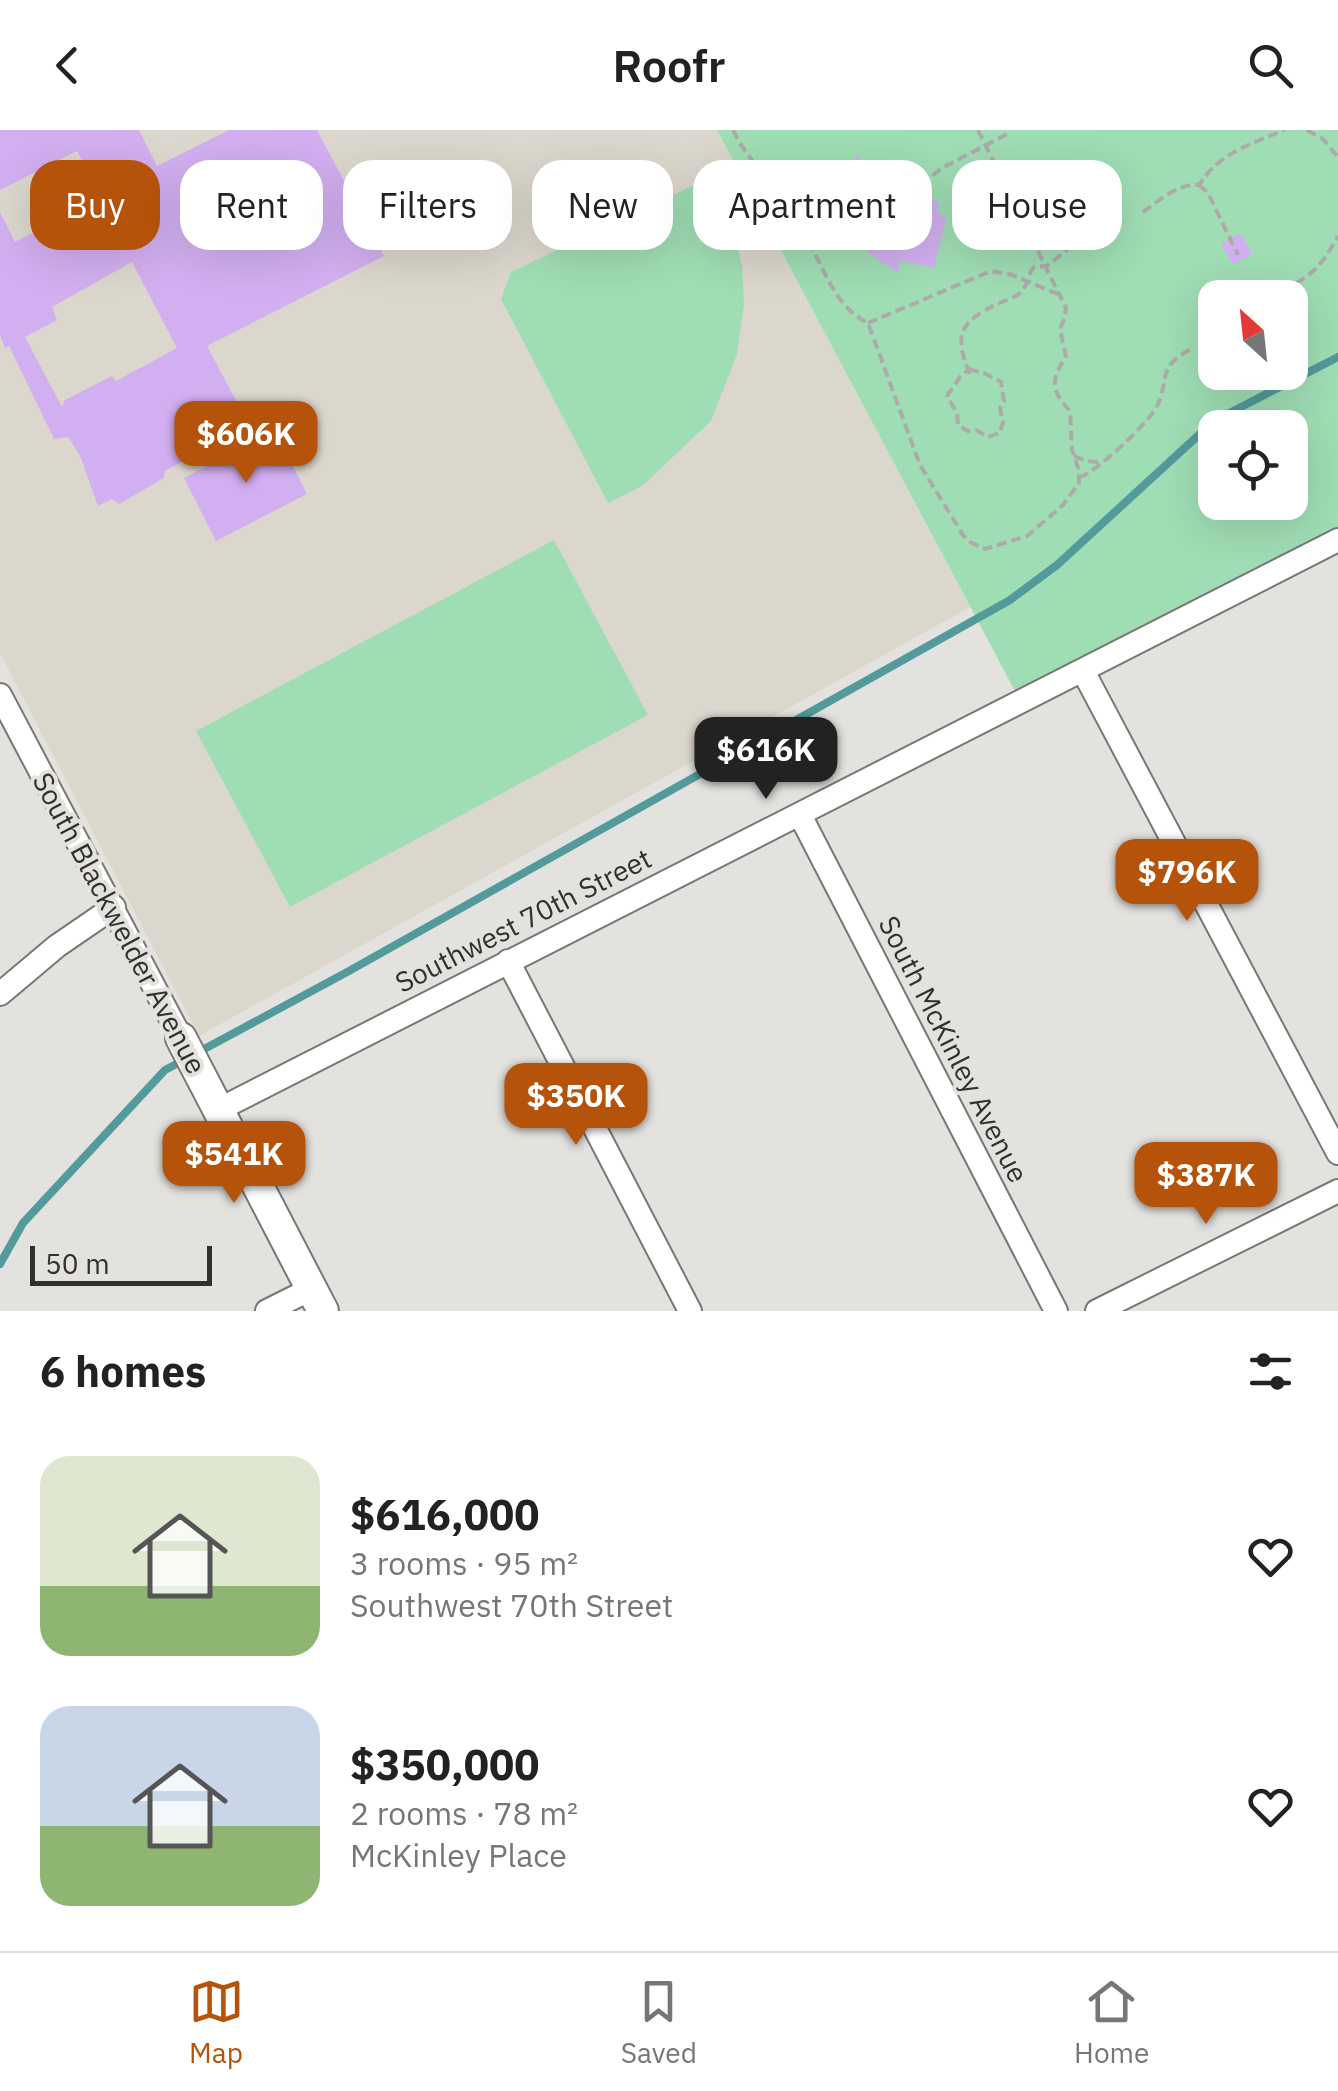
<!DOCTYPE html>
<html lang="en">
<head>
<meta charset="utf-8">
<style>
	:root { --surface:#fff; --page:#f6f6f6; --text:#222; --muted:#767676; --line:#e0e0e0; --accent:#b45309 }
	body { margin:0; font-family:"IBM Plex Sans",sans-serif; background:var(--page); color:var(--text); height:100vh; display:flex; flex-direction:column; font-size:38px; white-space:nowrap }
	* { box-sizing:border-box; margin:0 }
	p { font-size:32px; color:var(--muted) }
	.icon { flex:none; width:55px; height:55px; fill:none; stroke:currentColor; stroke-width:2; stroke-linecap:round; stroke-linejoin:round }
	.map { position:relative; height:1181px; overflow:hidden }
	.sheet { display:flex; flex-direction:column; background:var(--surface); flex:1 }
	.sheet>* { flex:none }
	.guide { position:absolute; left:30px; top:30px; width:1280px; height:90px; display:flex; gap:20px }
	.needle { width:65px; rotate:333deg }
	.tools { position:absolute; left:1198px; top:150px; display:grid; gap:20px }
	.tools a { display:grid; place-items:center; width:110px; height:110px; border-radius:20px; background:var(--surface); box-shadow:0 10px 40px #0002; font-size:50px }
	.scale { position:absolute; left:30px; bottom:25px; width:182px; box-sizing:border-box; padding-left:10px; border:5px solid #31302f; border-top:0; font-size:28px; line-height:35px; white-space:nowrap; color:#31302f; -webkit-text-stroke:8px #e4e2df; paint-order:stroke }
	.price { position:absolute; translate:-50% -85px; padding:0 22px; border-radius:20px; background:var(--accent); color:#fff; font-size:32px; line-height:65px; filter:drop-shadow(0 2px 5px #0008) }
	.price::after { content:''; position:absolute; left:50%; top:60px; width:30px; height:22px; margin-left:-15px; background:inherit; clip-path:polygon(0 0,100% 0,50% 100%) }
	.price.active { background:#222; color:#fff }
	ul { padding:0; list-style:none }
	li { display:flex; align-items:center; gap:30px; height:250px; padding:0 40px }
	li span { display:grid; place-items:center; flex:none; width:280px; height:200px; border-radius:30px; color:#555 }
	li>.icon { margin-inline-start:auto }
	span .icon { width:120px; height:120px; fill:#fffc; stroke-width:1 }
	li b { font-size:42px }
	h2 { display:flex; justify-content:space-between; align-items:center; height:120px; padding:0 40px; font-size:42px }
	.chip { padding:0 35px; border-radius:30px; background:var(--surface); box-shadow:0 10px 40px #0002; font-size:35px; line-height:90px }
	.chip.active { background:var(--accent); color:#fff }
	header { display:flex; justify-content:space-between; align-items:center; height:130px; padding:0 40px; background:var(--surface); font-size:45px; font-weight:600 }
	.menu { display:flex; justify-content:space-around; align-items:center; height:140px; border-top:2px solid var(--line); background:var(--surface); font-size:28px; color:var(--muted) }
	.menu a { display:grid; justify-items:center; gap:5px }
	.menu .active { color:var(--accent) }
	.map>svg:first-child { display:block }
</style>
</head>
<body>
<header><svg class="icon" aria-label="back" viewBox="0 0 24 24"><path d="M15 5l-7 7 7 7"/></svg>Roofr<svg class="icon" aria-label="search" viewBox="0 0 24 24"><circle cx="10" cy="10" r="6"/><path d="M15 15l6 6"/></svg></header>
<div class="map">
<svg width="1338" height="1181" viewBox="0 0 1338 1181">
	<rect width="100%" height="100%" fill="#e4e2df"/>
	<!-- built -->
	<path fill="#dcd7cd" d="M0 0H717L970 477 199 906 0 523Z"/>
	<!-- green -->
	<path fill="#9fddb4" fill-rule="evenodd" d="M717 0H1338V398L1015 561ZM1215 168H1290V242H1215ZM1215 298H1290V372H1215Z
		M711 47 730 86 742 135 744 175 737 224 711 291 642 356 608 373 501 169 511 142Z
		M554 410 648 585 290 777 196 601Z"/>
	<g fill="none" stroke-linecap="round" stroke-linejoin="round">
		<!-- stream -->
		<path stroke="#529a9c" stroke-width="8" d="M195 924 349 841 1010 470 1057 435 1214 291 1338 227
			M0 1134 23 1093 165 940 182 931"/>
	</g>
	<!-- building -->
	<path fill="#d2aff0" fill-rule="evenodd" d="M0 0H139L157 36 229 0H317L384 126 207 216 249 295 165 341 164 348 119 374 112 369 98 376 81 328 68 307 54 309 9 216 5 218 0 205V82L15 112 101 68 77 21 0 60ZM132 132 177 218 116 251 112 246 65 270 62 277 25 207 57 190 52 177Z
		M857 25 883 51 900 33 939 75 937 81 946 89 934 138 900 131 898 143 870 124 861 115 856 102 837 107 834 66Z
		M1240 103 1252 124 1233 134 1221 114Z
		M275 301 307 364 216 411 184 348Z"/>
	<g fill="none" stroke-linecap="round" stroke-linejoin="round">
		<defs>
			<path id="minor" d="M1083 541 1338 1023
				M0 565 181 908
				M800 685 1056 1181
				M508 831 690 1181
				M0 864 57 816 114 777
				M218 980C590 788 966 602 1338 410
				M267 1181 311 1159
				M1097 1181 1338 1061"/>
			<path id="tertiary" d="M181 908 323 1181"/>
		</defs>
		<!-- minor casing -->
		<use href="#minor" stroke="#797775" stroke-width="26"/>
		<!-- tertiary casing -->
		<use href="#tertiary" stroke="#797775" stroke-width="34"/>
		<!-- path -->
		<path stroke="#adaba9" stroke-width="4" stroke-dasharray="10 5" stroke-linecap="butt" d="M733 0 741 15C762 45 786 74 805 105 823 135 834 177 868 193L920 335 963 405 970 412 985 419 1027 406 1063 375 1079 353V341L1072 319 1070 281C1051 261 1050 250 1066 227L1060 199 1065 187 1066 178 978 0
			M1307 0 1323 9 1338 27
			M921 55 942 38 1011 2
			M1199 55 1208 63 1238 125
			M1143 82C1160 70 1178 53 1199 55 1220 22 1250 15 1284 0
			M1270 168C1308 146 1316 146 1338 106
			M868 193 991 141 1012 145 1058 164
			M969 239 986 244 1001 252 1004 271 1000 278 1003 292 1000 303 988 307 976 300 968 301 958 295 957 283 947 266 960 247Z
			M970 244C953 205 960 192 997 174 1004 171 1013 168 1019 164 1028 157 1027 145 1034 137L1047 136 1068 119
			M1074 326 1087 331 1103 333
			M1079 347C1095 344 1147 294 1156 278 1171 249 1155 238 1191 219"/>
		<!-- minor -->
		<use href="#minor" stroke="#fff" stroke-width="22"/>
		<!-- tertiary -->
		<use href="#tertiary" stroke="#fff" stroke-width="30"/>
	</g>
	<g text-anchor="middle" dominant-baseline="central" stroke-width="8" stroke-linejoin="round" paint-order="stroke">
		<!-- street labels -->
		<g font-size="28" fill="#31302f" stroke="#e4e2df">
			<text transform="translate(523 790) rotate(-27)">Southwest 70th Street</text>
			<text transform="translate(120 793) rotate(62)">South Blackwelder Avenue</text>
			<text transform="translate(954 919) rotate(63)">South McKinley Avenue</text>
		</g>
	</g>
</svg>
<div class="tools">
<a><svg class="needle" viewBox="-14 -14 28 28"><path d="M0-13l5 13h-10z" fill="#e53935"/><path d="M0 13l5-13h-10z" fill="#767676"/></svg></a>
<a><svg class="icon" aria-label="locate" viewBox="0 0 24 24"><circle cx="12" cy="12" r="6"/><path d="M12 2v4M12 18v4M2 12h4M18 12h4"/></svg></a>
</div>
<div class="scale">50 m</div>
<b class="price" style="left:246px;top:356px">$606K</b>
<b class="price active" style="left:766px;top:672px">$616K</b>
<b class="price" style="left:1187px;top:794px">$796K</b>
<b class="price" style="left:576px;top:1018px">$350K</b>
<b class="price" style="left:234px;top:1076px">$541K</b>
<b class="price" style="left:1206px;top:1097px">$387K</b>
<div class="guide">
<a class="chip active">Buy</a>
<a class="chip">Rent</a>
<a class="chip">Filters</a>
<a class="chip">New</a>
<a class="chip">Apartment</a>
<a class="chip">House</a>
</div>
</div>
<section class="sheet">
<h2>6 homes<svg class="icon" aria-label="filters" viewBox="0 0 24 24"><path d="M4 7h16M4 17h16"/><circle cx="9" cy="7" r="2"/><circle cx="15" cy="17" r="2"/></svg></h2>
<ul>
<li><span style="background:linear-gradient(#dfe7d0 65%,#8fb573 0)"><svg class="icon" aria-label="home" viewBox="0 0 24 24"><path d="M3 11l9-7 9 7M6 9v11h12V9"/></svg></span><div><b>$616,000</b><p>3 rooms · 95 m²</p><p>Southwest 70th Street</p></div><svg class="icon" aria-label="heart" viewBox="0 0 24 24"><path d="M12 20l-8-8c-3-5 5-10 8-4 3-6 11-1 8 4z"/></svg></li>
<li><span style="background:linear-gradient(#c9d6e8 60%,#8fb573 0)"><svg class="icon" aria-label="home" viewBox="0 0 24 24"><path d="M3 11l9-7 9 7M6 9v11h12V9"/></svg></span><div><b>$350,000</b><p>2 rooms · 78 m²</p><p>McKinley Place</p></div><svg class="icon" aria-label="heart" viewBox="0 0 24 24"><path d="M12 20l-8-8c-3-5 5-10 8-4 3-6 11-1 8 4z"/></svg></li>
</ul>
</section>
<nav class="menu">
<a class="active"><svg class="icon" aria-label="map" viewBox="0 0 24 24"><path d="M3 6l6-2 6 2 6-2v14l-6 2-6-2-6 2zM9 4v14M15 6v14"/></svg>Map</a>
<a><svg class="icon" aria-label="saved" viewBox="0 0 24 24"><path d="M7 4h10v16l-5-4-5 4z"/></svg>Saved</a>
<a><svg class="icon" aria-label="home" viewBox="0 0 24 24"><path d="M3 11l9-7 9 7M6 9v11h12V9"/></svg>Home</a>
</nav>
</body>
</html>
